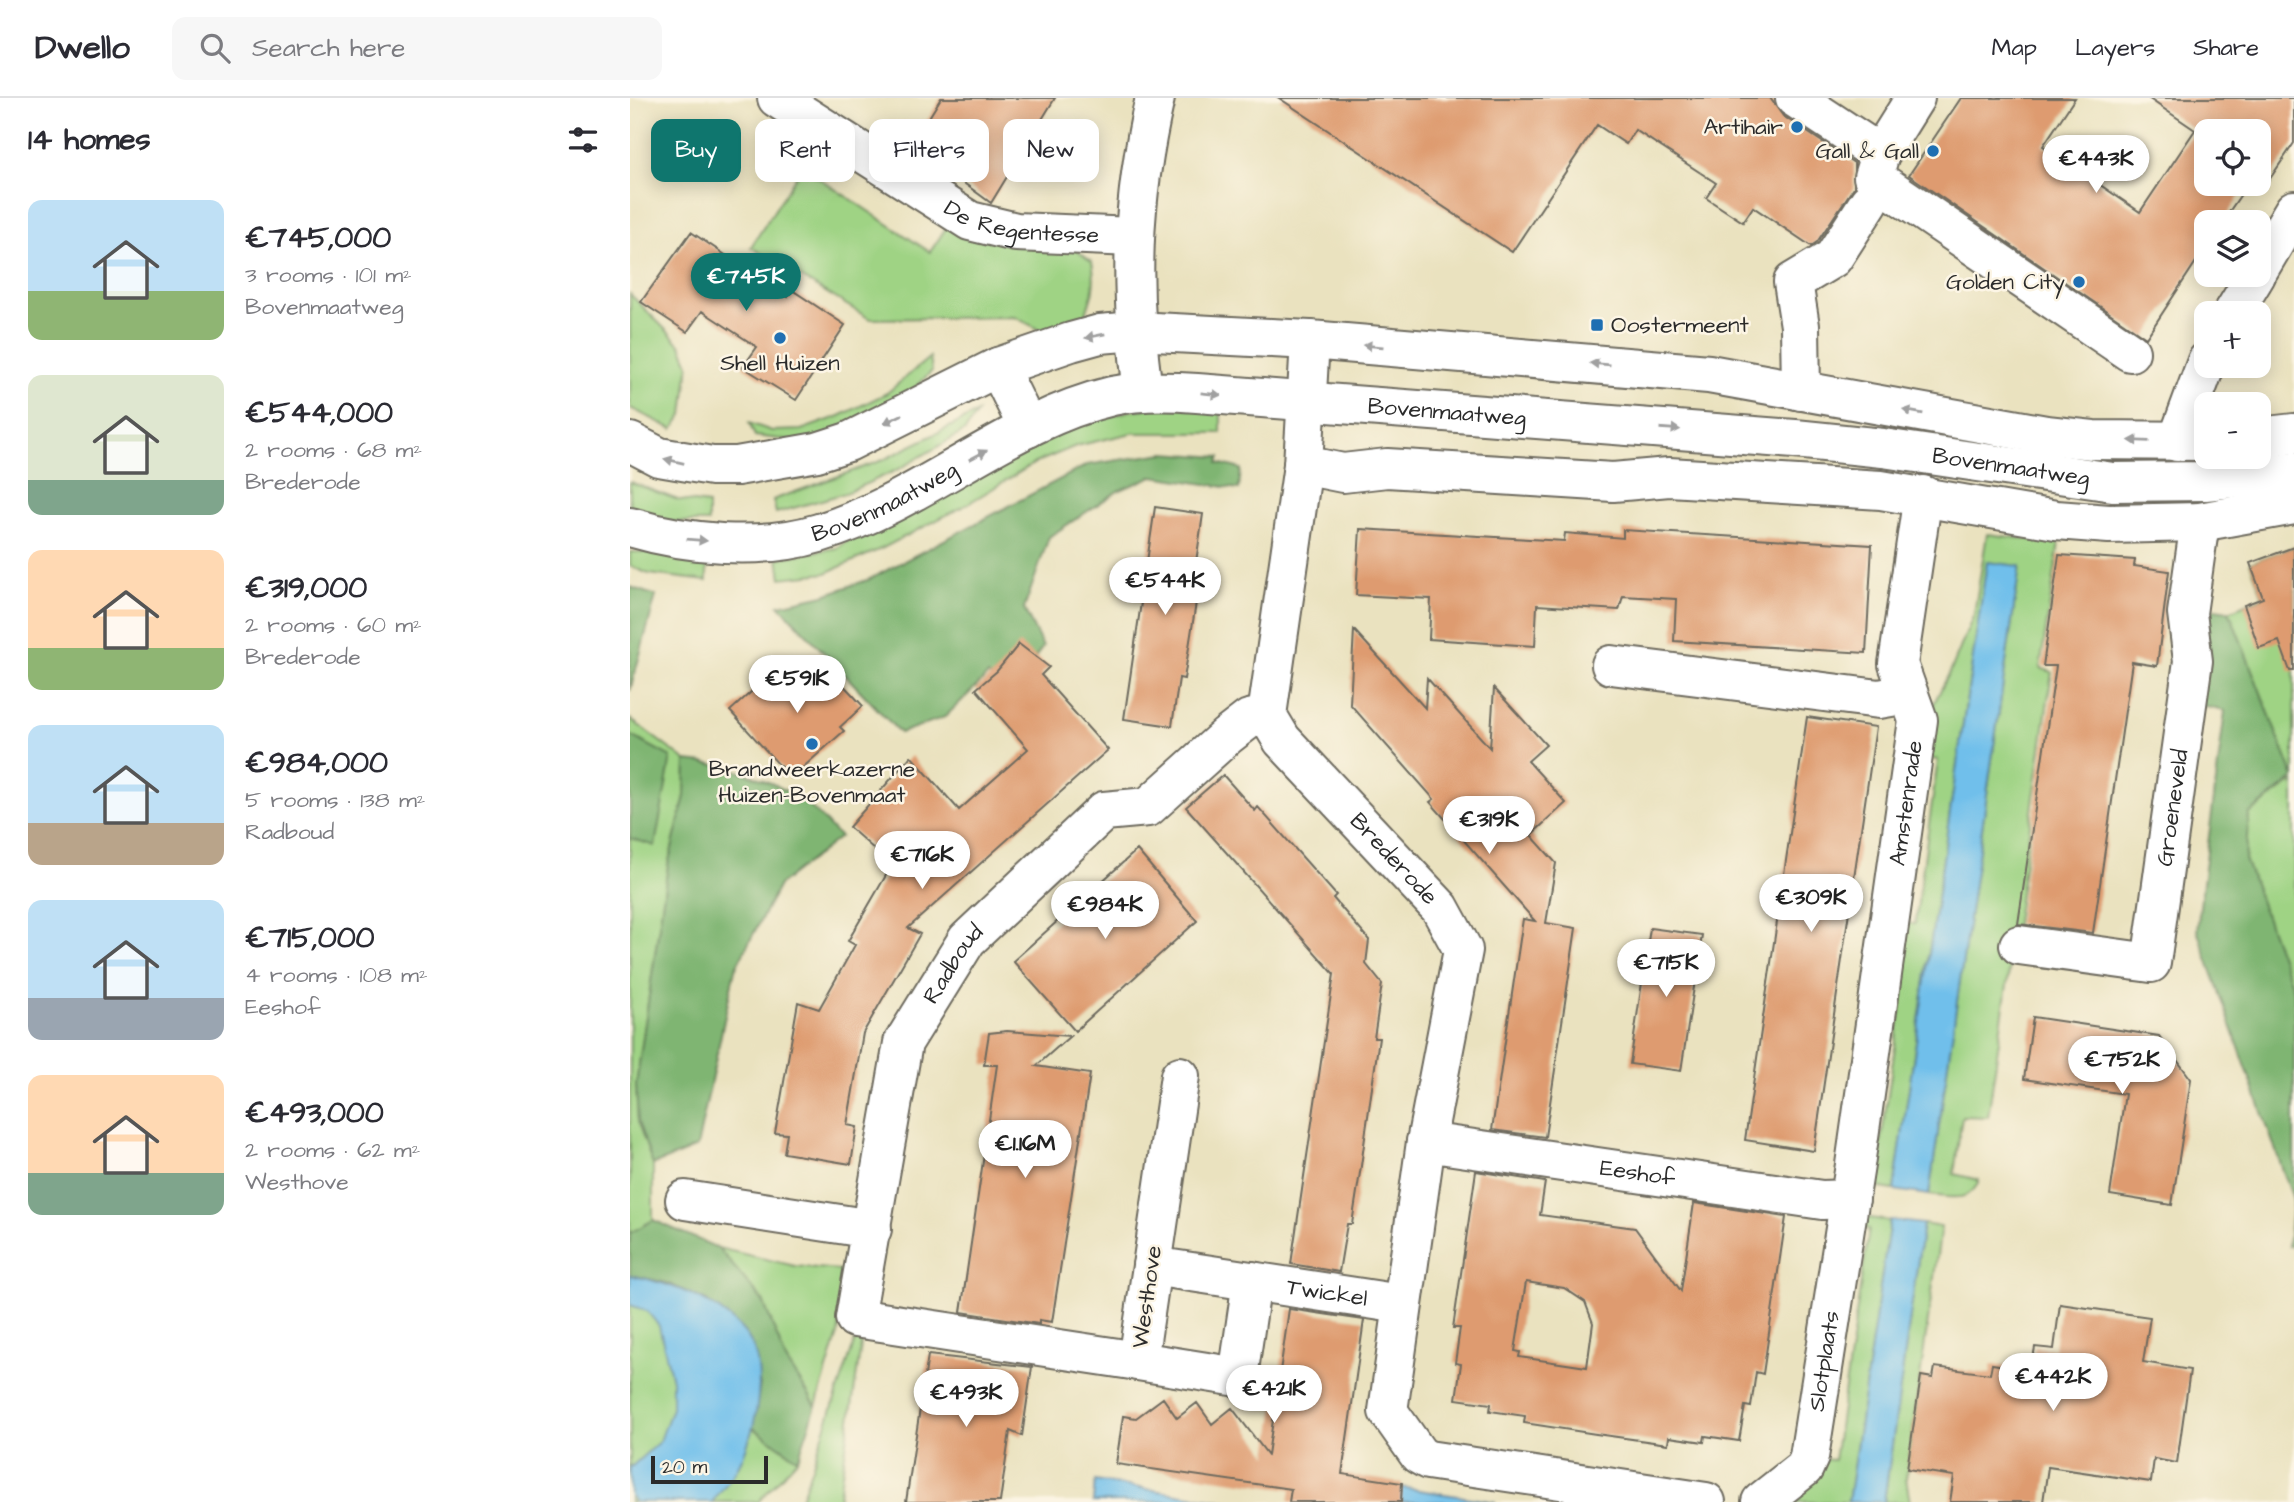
<!DOCTYPE html>
<html lang="en">
<head>
<meta charset="utf-8">
<style>
	:root { --surface:#fff; --page:#f7f7f7; --text:#2b2b33; --muted:#7c7c81; --line:#e1e1e2; --accent:#0f766e }
	body { margin:0; font-family:"Architects Daughter",sans-serif; background:var(--page); color:var(--text); height:100vh; display:flex; flex-direction:column; font-size:26px; white-space:nowrap }
	* { box-sizing:border-box; margin:0 }
	p { font-size:23px; color:var(--muted) }
	.icon { flex:none; width:38px; height:38px; fill:none; stroke:currentColor; stroke-width:2; stroke-linecap:round; stroke-linejoin:round }
	.map { position:relative; flex:1; overflow:hidden }
	.side { display:flex; flex-direction:column; background:var(--surface); width:630px }
	.side>* { flex:none }
	.banner { position:absolute; left:21px; top:21px; width:665px; height:63px; display:flex; gap:14px }
	.fabs { position:absolute; left:1564px; top:21px; display:grid; gap:14px }
	.fabs a { display:grid; place-items:center; width:77px; height:77px; border-radius:14px; background:var(--surface); box-shadow:0 4px 18px #0003; font-size:35px }
	.scale { position:absolute; left:21px; bottom:18px; width:117px; box-sizing:border-box; padding-left:7px; border:4px solid #2b2b2b; border-top:0; font-size:19px; line-height:24px; white-space:nowrap; color:#2b2b2b; -webkit-text-stroke:5px #fcf5e5; paint-order:stroke }
	.price { position:absolute; translate:-50% -60px; padding:0 16px; border-radius:24px; background:#fff; color:#222; font-size:23px; line-height:46px; filter:drop-shadow(0 2px 4px #0008) }
	.price::after { content:''; position:absolute; left:50%; top:42px; width:21px; height:16px; margin-left:-10px; background:inherit; clip-path:polygon(0 0,100% 0,50% 100%) }
	.price.on { background:var(--accent); color:#fff }
	ul { padding:0; list-style:none }
	li { display:flex; align-items:center; gap:21px; height:175px; padding:0 28px }
	li span { display:grid; place-items:center; flex:none; width:196px; height:140px; border-radius:14px; color:#555 }
	li>.icon { margin-inline-start:auto }
	span .icon { width:84px; height:84px; fill:#fffc; stroke-width:1 }
	li b { font-size:30px }
	h2 { display:flex; justify-content:space-between; align-items:center; height:84px; padding:0 28px; font-size:30px }
	.tag { padding:0 24px; border-radius:14px; background:var(--surface); box-shadow:0 4px 18px #0003; font-size:24px; line-height:63px }
	.tag.on { background:var(--accent); color:#fff }
	header { display:flex; align-items:center; gap:42px; box-sizing:border-box; height:98px; padding:0 35px; background:var(--surface); border-bottom:2px solid var(--line) }
	header strong { font-size:33px }
	nav { display:flex; gap:38px; margin-inline-start:auto; font-size:24px }
	.search { width:490px; height:63px; background:var(--page); display:flex; align-items:center; gap:18px; box-sizing:border-box; padding:0 24px; border-radius:14px; color:var(--muted); font-size:26px }
	main { display:flex; flex:1; min-height:0 }
	.map>svg:first-child { display:block }
</style>
</head>
<body>
<header>
<strong>Dwello</strong>
<div class="search"><svg class="icon" aria-label="search" viewBox="0 0 24 24"><circle cx="10" cy="10" r="6"/><path d="M15 15l6 6"/></svg>Search here</div>
<nav><a>Map</a><a>Layers</a><a>Share</a></nav>
</header>
<main>
<section class="side">
<h2>14 homes<svg class="icon" aria-label="filters" viewBox="0 0 24 24"><path d="M4 7h16M4 17h16"/><circle cx="9" cy="7" r="2"/><circle cx="15" cy="17" r="2"/></svg></h2>
<ul>
<li><span style="background:linear-gradient(#bfe0f5 65%,#8fb573 0)"><svg class="icon" aria-label="home" viewBox="0 0 24 24"><path d="M3 11l9-7 9 7M6 9v11h12V9"/></svg></span><div><b>€745,000</b><p>3 rooms · 101 m²</p><p>Bovenmaatweg</p></div></li>
<li><span style="background:linear-gradient(#dfe7d0 75%,#7fa58c 0)"><svg class="icon" aria-label="home" viewBox="0 0 24 24"><path d="M3 11l9-7 9 7M6 9v11h12V9"/></svg></span><div><b>€544,000</b><p>2 rooms · 68 m²</p><p>Brederode</p></div></li>
<li><span style="background:linear-gradient(#ffd9b3 70%,#8fb573 0)"><svg class="icon" aria-label="home" viewBox="0 0 24 24"><path d="M3 11l9-7 9 7M6 9v11h12V9"/></svg></span><div><b>€319,000</b><p>2 rooms · 60 m²</p><p>Brederode</p></div></li>
<li><span style="background:linear-gradient(#bfe0f5 70%,#b9a48a 0)"><svg class="icon" aria-label="home" viewBox="0 0 24 24"><path d="M3 11l9-7 9 7M6 9v11h12V9"/></svg></span><div><b>€984,000</b><p>5 rooms · 138 m²</p><p>Radboud</p></div></li>
<li><span style="background:linear-gradient(#bfe0f5 70%,#9aa5b1 0)"><svg class="icon" aria-label="home" viewBox="0 0 24 24"><path d="M3 11l9-7 9 7M6 9v11h12V9"/></svg></span><div><b>€715,000</b><p>4 rooms · 108 m²</p><p>Eeshof</p></div></li>
<li><span style="background:linear-gradient(#ffd9b3 70%,#7fa58c 0)"><svg class="icon" aria-label="home" viewBox="0 0 24 24"><path d="M3 11l9-7 9 7M6 9v11h12V9"/></svg></span><div><b>€493,000</b><p>2 rooms · 62 m²</p><p>Westhove</p></div></li>
</ul>
</section>
<div class="map">
<svg width="1664" height="1404" viewBox="0 0 1664 1404">
	<rect width="100%" height="100%" fill="#fcf5e5"/>
	<filter id="ink" filterUnits="userSpaceOnUse"><feTurbulence type="fractalNoise" baseFrequency=".0143" numOctaves="2"/><feDisplacementMap in="SourceGraphic" scale="14" xChannelSelector="R" yChannelSelector="G"/><feConvolveMatrix kernelMatrix="1 2 1 2 8 2 1 2 1" color-interpolation-filters="sRGB"/></filter>
	<filter id="wash" filterUnits="userSpaceOnUse"><feTurbulence type="fractalNoise" baseFrequency=".00686" numOctaves="4" result="noise"/><feDisplacementMap in="SourceGraphic" scale="28" xChannelSelector="R" yChannelSelector="G"/><feGaussianBlur stdDeviation="1.57" result="paint"/><feColorMatrix in="noise" values="0 0 0 0 0 0 0 0 0 0 0 0 0 0 0 0 0 1.4 0 .05"/><feComposite in="paint" operator="in"/></filter>
	<g filter="url(#wash)">
		<rect width="100%" height="100%" fill="#eae2bf"/>
		<!-- green -->
		<path fill="#9fd384" stroke="#657f58" stroke-width="2" d="M172 69 300 154 316 130 446 152 462 164C467 188 461 204 451 226L418 236 385 219 240 221 121 149Z
			M0 196 51 247 59 266 53 317 43 331 0 310Z
			M300 259 302 273 274 301 180 345 125 338 119 325 142 333 171 332 210 318 257 295Z
			M532 308 591 312V335H502L446 348 405 365 334 408 253 450 196 475 151 480 148 460 207 450 242 427 416 336 499 313Z
			M347 315 335 333 267 372 216 395 146 415 143 402 253 362Z
			M0 384 48 402 78 406V424H37L0 410Z
			M1357 436 1429 445 1410 570 1422 574 1358 1019 1332 1018 1324 1076 1349 1082C1341 1106 1319 1099 1299 1097L1390 468 1357 464 1264 1092 1238 1088 1235 1069 1247 1071 1276 875 1264 873 1270 825 1285 826 1308 662 1293 659 1304 605 1322 570 1344 516Z
			M1664 449V680L1599 513 1633 499 1620 465Z
			M0 454H33L77 464V483L19 476 0 468Z
			M0 621 56 663 55 698 38 767 6 987 8 1024 23 1067V1122L37 1185 77 1203 130 1287 122 1329 168 1361 128 1404H0Z
			M1664 683V895L1615 761 1619 716Z
			M1228 1118 1260 1123 1218 1404H1156L1191 1361 1204 1362 1239 1131 1226 1129Z
			M1293 1126 1311 1129 1276 1380 1280 1404H1254Z
			M88 1150 165 1168 219 1173 208 1236 186 1308 156 1262 133 1203Z
			M232 1240 208 1404H170L225 1243Z"/>
		<!-- forest -->
		<path fill="#7fb572" stroke="#55704e" stroke-width="2" d="M534 355 590 359 588 365 611 371 609 391 523 378 488 393 419 439 394 511 413 549 380 593 358 577 315 619 270 635 149 507 194 497 240 481 457 367Z
			M0 489 26 498 0 593Z
			M1569 509 1599 513 1664 680 1619 716 1615 761 1664 895V1149L1658 1148 1663 1101 1567 832 1595 613 1572 608Z
			M0 637 41 659 25 748 0 740Z
			M56 663C95 666 138 680 170 701 185 710 197 727 210 739L149 787 105 871 67 1049 23 1067 8 1024 6 987 38 767 55 698Z
			M23 1122 88 1150 133 1203 156 1262 186 1308 168 1361 122 1329 130 1287 116 1236 77 1203 37 1185 0 1177V1135Z"/>
		<!-- water -->
		<path fill="#70bfeb" stroke="#4e758b" stroke-width="2" d="M1357 464 1390 468 1299 1097 1264 1092Z
			M1260 1122 1293 1126 1254 1404H1218Z
			M0 1177C42 1186 85 1201 114 1234 142 1266 125 1342 105 1374 98 1384 90 1394 82 1404H5L0 1397V1370L30 1343 42 1310V1282L29 1228 17 1213 0 1207Z
			M465 1383 599 1404H463Z
			M763 1388 866 1404H760Z"/>
		<g id="blocks">
			<!-- building -->
			<path fill="#de9b6f" fill-rule="evenodd" d="M311 0H425L361 105 282 47Z
				M649 0H1140L1153 18 1224 65V89L1187 144 1181 148 1123 109 1113 124 1076 100 1086 85 1005 32 996 46 967 27 882 154Z
				M1331 0H1445L1413 48 1510 114 1565 32 1518 0H1664V45L1639 82 1629 75V33H1577V86H1618L1592 124H1577V147L1516 240 1279 77Z
				M61 134 158 199 162 192 215 227 166 302 113 269 127 249 72 213 57 234 11 204Z
				M525 409 573 416 566 464 571 465 565 511 554 581 549 580 542 628 494 621Z
				M730 431 934 443 935 435 993 440V432L1242 447 1236 555 1044 543 1046 501 993 498 989 512 907 507 905 548 799 541 801 501 726 497Z
				M1664 449V573H1660L1649 543 1629 550 1614 507 1633 500 1620 465Z
				M1429 457 1505 462 1504 468 1539 473 1527 568 1502 564 1463 835 1388 826 1426 568H1413Z
				M724 532 795 610 797 580 860 650 864 590 916 647 898 663 936 705 901 737 926 765 916 825 946 830 915 1039 862 1032 893 821 905 823 800 704 804 701 720 606Z
				M389 546 419 569 411 577 478 652 278 830 290 836 233 935 217 1027 227 1029 221 1066 154 1055 157 1036 145 1035 168 904 189 911 225 847 218 843 262 767 219 729 281 658 329 712 398 651 346 591 367 573Z
				M191 563 233 608 210 629 214 633 161 680 100 613 152 566 168 584Z
				M1177 619 1246 629 1184 1053 1115 1042Z
				M593 677 625 713 628 709 706 797 703 800 739 842 736 866 752 886 744 940H749L731 1068 722 1126H717L709 1174 661 1166 704 876 556 709Z
				M507 752 567 823 445 933 383 863Z
				M1020 830 1072 837 1051 973 1000 966Z
				M1403 919 1529 938 1561 981 1542 1107 1480 1097 1495 996 1394 981Z
				M377 933 440 938 406 968 460 976 422 1224 409 1222V1226L331 1214 367 967H354L359 935Z
				M846 1073 915 1084 910 1117 1005 1130 1051 1193 1064 1105 1156 1119 1133 1276 1126 1274 1121 1309 1115 1308 1109 1343 1075 1338 1074 1344 1039 1339 1038 1346 966 1336 894 1325 895 1318 860 1313 861 1306 826 1301 831 1266 825 1265 830 1230H823ZM896 1184 934 1190 955 1204 963 1225 957 1269 889 1259 890 1254 885 1253Z
				M1430 1206 1520 1219 1513 1264 1560 1272 1547 1365 1524 1361 1521 1384 1418 1369 1413 1404H1320L1324 1378 1277 1371 1291 1278 1303 1280 1305 1269 1360 1276 1362 1266 1401 1272 1405 1249 1424 1251Z
				M659 1211 734 1222 712 1376 772 1385 771 1404H659L661 1391 486 1366 493 1318 506 1320 533 1300 547 1320 567 1305 582 1326 602 1310 638 1357Z
				M298 1257 402 1269 392 1338 380 1333 370 1404H276Z"/>
		</g>
	</g>
	<g filter="url(#ink)">
		<use href="#blocks" fill-opacity="0" stroke="#6e6b5f" stroke-width="2"/>
		<g fill="none" stroke-linecap="round" stroke-linejoin="round">
			<defs>
				<g id="minor">
					<path id="s1" d="M147 0 340 123 386 134 503 139"/>
					<path d="M1165 0 1250 56"/>
					<path d="M1285 0 1250 56 1243 79 1500 254"/>
					<path d="M1629 171 1664 112"/>
					<path d="M1603 215 1626 177"/>
					<path id="s2" d="M680 242 673 367 637 617 652 642 810 810 833 852 796 1044 758 1313 789 1357 798 1362 1076 1404"/>
					<path d="M368 269 398 330"/>
					<path d="M1171 293 1170 228 1163 184 1203 160 1239 104"/>
					<path d="M513 294C499 186 501 106 525 0"/>
					<path d="M1629 339 1664 335"/>
					<path d="M0 344 29 359 82 368H107L187 354 218 344 368 269 441 244 470 236 505 233 680 242 1079 276 1416 337 1463 342 1577 343"/>
					<path d="M1547 344 1577 263"/>
					<path d="M673 367 713 375 757 370 983 384 1039 379 1251 392 1426 422 1479 426 1570 424 1664 407"/>
					<path id="s3" d="M0 429C58 446 130 453 189 435 293 404 376 323 482 298 510 292 539 293 567 295L1165 341 1253 350 1483 384 1575 383 1664 373"/>
					<path d="M981 567 1249 601 1278 596"/>
					<path id="s4" d="M1389 847 1521 865 1563 563 1557 515 1570 424"/>
					<path id="s5" d="M550 978 508 1263 225 1220 273 945 337 842 474 713 518 709 597 638 619 621 637 617"/>
					<path id="s6" d="M796 1044 1192 1102 1220 1101"/>
					<path d="M55 1102 242 1131"/>
					<path id="s7" d="M522 1168 771 1206"/>
					<path d="M508 1263 608 1279 622 1183"/>
					<path id="s8" d="M1131 1404 1174 1370 1179 1359 1225 1067 1288 622 1268 566 1293 397"/>
				</g>
			</defs>
			<!-- minor casing -->
			<use href="#minor" stroke="#6e6b5f" stroke-width="42"/>
			<!-- minor -->
			<use href="#minor" stroke="#fff" stroke-width="38"/>
		</g>
		<!-- one-way arrows -->
		<defs><path id="oneway-solid" d="M-6-.8H1V-3.2L6.5 0L1 3.2V.8H-6Z" transform="scale(1.75)"/></defs>
		<g fill="#a0a0a0">
			<use href="#oneway-solid" transform="translate(465 238) rotate(169)"/>
			<use href="#oneway-solid" transform="translate(743 248) rotate(-175)"/>
			<use href="#oneway-solid" transform="translate(970 266) rotate(-175)"/>
			<use href="#oneway-solid" transform="translate(581 296) rotate(6)"/>
			<use href="#oneway-solid" transform="translate(1283 314) rotate(-170)"/>
			<use href="#oneway-solid" transform="translate(263 321) rotate(154)"/>
			<use href="#oneway-solid" transform="translate(1040 331) rotate(4)"/>
			<use href="#oneway-solid" transform="translate(1509 343) rotate(-178)"/>
			<use href="#oneway-solid" transform="translate(348 357) rotate(-28)"/>
			<use href="#oneway-solid" transform="translate(44 363) rotate(-167)"/>
			<use href="#oneway-solid" transform="translate(67 442) rotate(5)"/>
		</g>
	</g>
	<!-- markers -->
	<g fill="#1f6fb2" stroke="#fcf5e5" stroke-width="2.5">
		<circle cx="1167" cy="29" r="7"/>
		<circle cx="1303" cy="53" r="7"/>
		<circle cx="1449" cy="184" r="7"/>
		<rect x="960" y="220" width="14" height="14" rx="3.5"/>
		<circle cx="150" cy="240" r="7"/>
		<circle cx="182" cy="646" r="7"/>
	</g>
	<g text-anchor="middle" dominant-baseline="central" stroke-width="5" stroke-linejoin="round" paint-order="stroke">
		<!-- poi labels -->
		<g font-size="23" fill="#2b2b2b" stroke="#fcf5e5" text-anchor="end">
			<text x="1153" y="29">Artihair</text>
			<text x="1289" y="53">Gall &amp; Gall</text>
			<text x="1435" y="184">Golden City</text>
			<text x="981" y="227" text-anchor="start">Oostermeent</text>
			<text x="150" y="265" text-anchor="middle">Shell Huizen</text>
			<text x="182" y="671" text-anchor="middle">Brandweerkazerne<tspan x="182" dy="26">Huizen-Bovenmaat</tspan></text>
		</g>
		<!-- street labels -->
		<g font-size="23" fill="#2b2b2b" stroke="#fcf5e5">
			<text stroke="none"><textPath href="#s1" startOffset="280">De Regentesse</textPath></text>
			<text stroke="none"><textPath href="#s3" startOffset="852">Bovenmaatweg</textPath></text>
			<text stroke="none"><textPath href="#s3" startOffset="1419">Bovenmaatweg</textPath></text>
			<text stroke="none"><textPath href="#s3" startOffset="264">Bovenmaatweg</textPath></text>
			<text stroke="none"><textPath href="#s8" startOffset="728">Amstenrade</textPath></text>
			<text stroke="none"><textPath href="#s4" startOffset="290">Groeneveld</textPath></text>
			<text stroke="none"><textPath href="#s2" startOffset="570">Brederode</textPath></text>
			<text stroke="none"><textPath href="#s5" startOffset="947">Radboud</textPath></text>
			<text stroke="none"><textPath href="#s6" startOffset="214">Eeshof</textPath></text>
			<text stroke="none"><textPath href="#s7" startOffset="177">Twickel</textPath></text>
			<text transform="translate(517 1199) rotate(-82)">Westhove</text>
			<text stroke="none"><textPath href="#s8" startOffset="164">Slotplaats</textPath></text>
		</g>
	</g>
</svg>
<div class="fabs">
<a><svg class="icon" aria-label="locate" viewBox="0 0 24 24"><circle cx="12" cy="12" r="6"/><path d="M12 2v4M12 18v4M2 12h4M18 12h4"/></svg></a>
<a><svg class="icon" aria-label="layers" viewBox="0 0 24 24"><path d="M12 4l9 5-9 5-9-5zM3 14l9 5 9-5"/></svg></a>
<a>+</a>
<a>−</a>
</div>
<div class="scale">20 m</div>
<b class="price" style="left:1466px;top:97px">€443K</b>
<b class="price on" style="left:116px;top:215px">€745K</b>
<b class="price" style="left:535px;top:519px">€544K</b>
<b class="price" style="left:167px;top:617px">€591K</b>
<b class="price" style="left:859px;top:758px">€319K</b>
<b class="price" style="left:292px;top:793px">€716K</b>
<b class="price" style="left:1181px;top:836px">€309K</b>
<b class="price" style="left:475px;top:843px">€984K</b>
<b class="price" style="left:1036px;top:901px">€715K</b>
<b class="price" style="left:1492px;top:998px">€752K</b>
<b class="price" style="left:395px;top:1082px">€1.16M</b>
<b class="price" style="left:1423px;top:1315px">€442K</b>
<b class="price" style="left:644px;top:1327px">€421K</b>
<b class="price" style="left:336px;top:1331px">€493K</b>
<div class="banner">
<a class="tag on">Buy</a>
<a class="tag">Rent</a>
<a class="tag">Filters</a>
<a class="tag">New</a>
</div>
</div>
</main>
</body>
</html>
